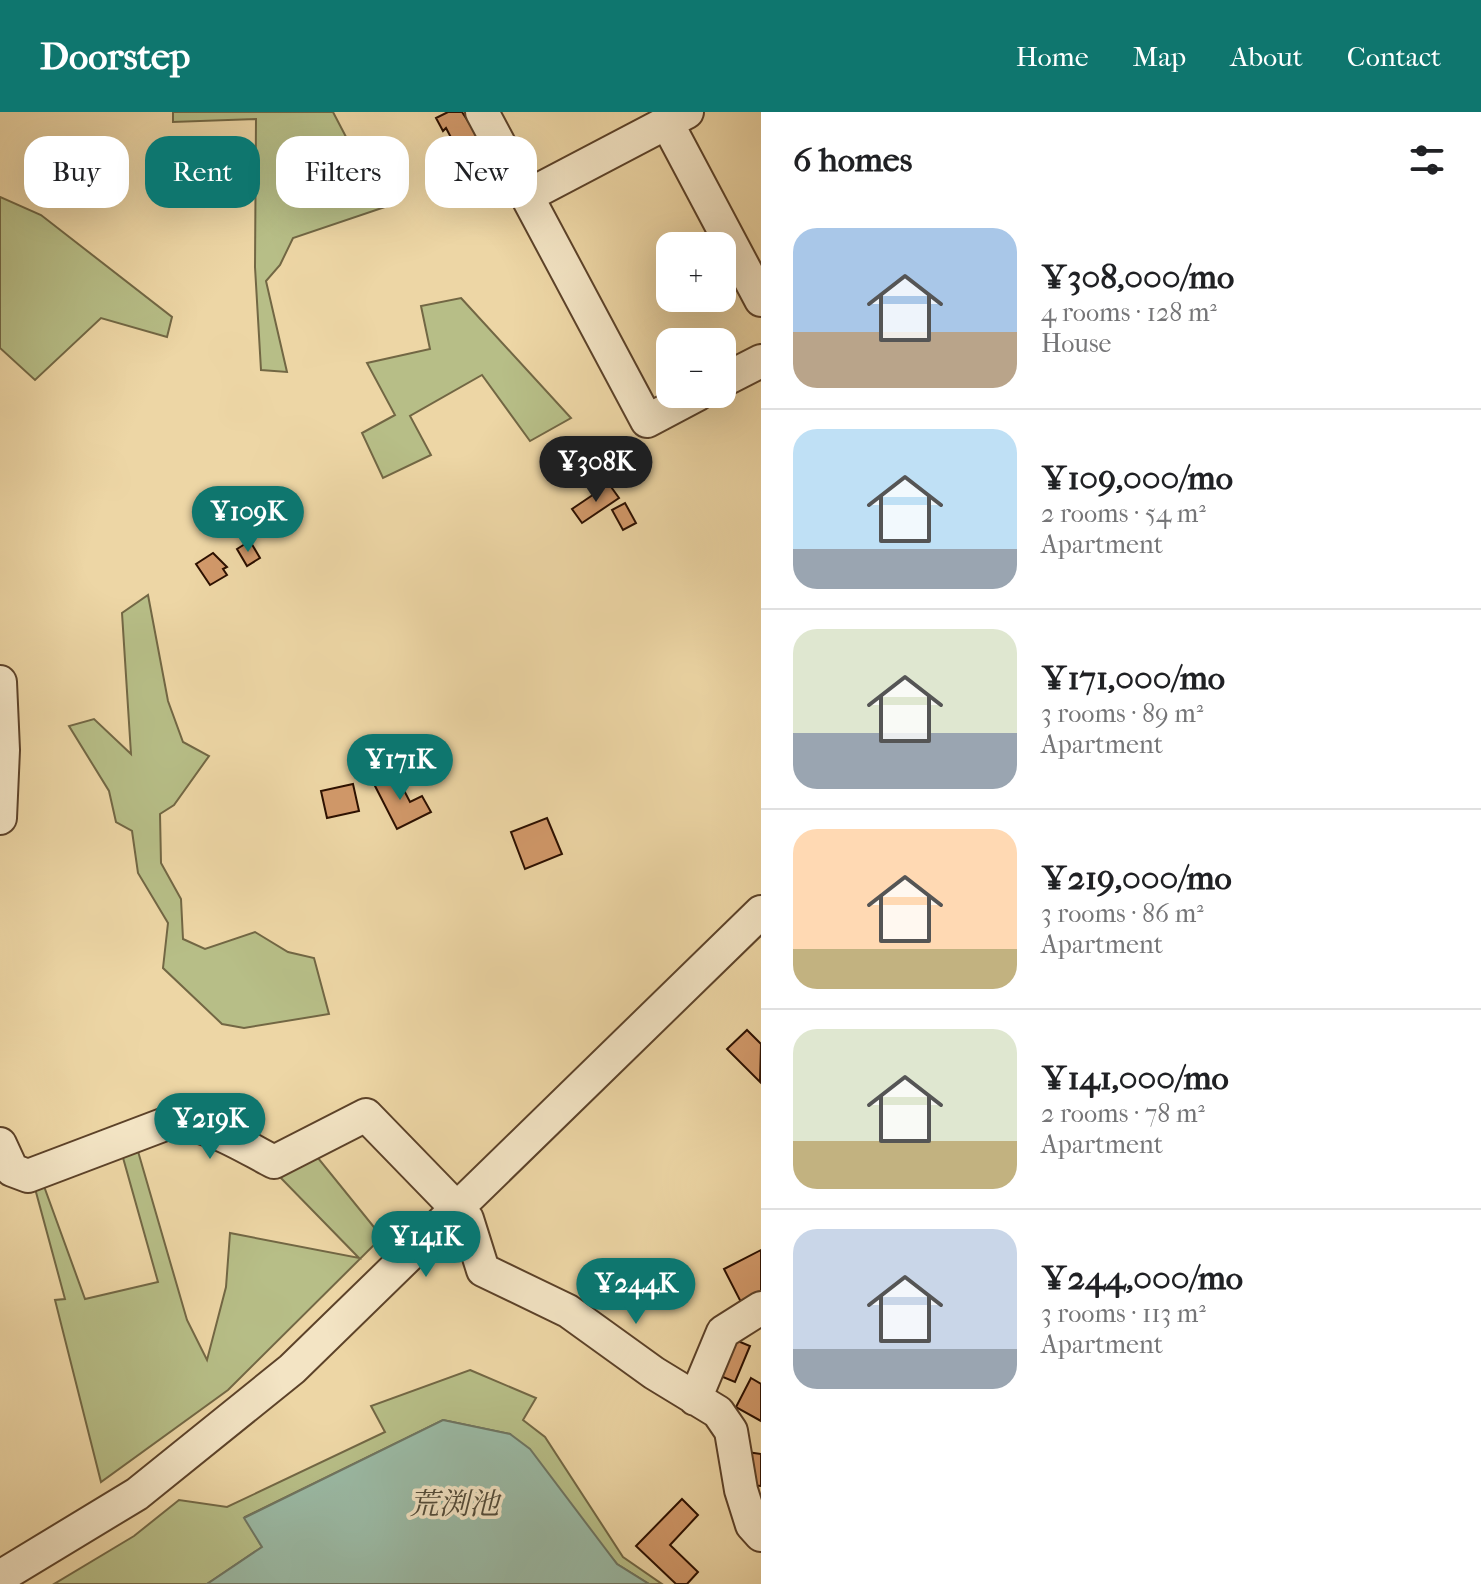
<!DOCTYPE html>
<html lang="en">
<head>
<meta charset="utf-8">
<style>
	:root { --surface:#fff; --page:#f2f2f2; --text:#202124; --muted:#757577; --line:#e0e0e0; --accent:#0f766e }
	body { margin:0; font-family:"IM FELL French Canon","Noto Serif JP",serif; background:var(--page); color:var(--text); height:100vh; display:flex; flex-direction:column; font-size:30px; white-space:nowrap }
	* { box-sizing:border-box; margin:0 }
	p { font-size:26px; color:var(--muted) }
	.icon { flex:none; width:44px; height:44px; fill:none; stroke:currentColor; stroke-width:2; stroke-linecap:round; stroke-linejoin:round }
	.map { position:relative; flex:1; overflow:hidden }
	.sheet { display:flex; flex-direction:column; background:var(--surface); width:720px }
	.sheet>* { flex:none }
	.guide { position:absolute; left:24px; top:24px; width:616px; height:72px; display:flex; gap:16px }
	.controls { position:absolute; left:656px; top:120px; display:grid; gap:16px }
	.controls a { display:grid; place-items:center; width:80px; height:80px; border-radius:16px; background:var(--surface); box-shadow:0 8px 32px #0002; font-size:40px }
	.price { position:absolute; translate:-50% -68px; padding:0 18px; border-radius:28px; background:var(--accent); color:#fff; font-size:26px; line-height:52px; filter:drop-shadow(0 2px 4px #0008) }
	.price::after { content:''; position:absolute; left:50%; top:48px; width:24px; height:18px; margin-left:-12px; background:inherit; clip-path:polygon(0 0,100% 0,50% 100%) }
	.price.on { background:#222; color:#fff }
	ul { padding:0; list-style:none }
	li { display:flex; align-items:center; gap:24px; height:200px; padding:0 32px }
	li+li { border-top:2px solid var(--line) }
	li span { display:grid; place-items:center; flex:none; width:224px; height:160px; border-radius:24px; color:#555 }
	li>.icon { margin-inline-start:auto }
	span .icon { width:96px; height:96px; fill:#fffc; stroke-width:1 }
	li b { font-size:34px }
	h2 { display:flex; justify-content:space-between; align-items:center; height:96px; padding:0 32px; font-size:34px }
	.pill { padding:0 28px; border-radius:24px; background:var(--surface); box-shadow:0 8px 32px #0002; font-size:28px; line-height:72px }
	.pill.on { background:var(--accent); color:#fff }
	header { display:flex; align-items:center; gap:48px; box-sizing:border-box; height:112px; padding:0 40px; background:var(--accent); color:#fff }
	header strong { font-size:38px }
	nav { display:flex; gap:44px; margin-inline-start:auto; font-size:28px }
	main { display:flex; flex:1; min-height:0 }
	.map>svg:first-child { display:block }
</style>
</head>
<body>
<header>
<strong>Doorstep</strong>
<nav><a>Home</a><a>Map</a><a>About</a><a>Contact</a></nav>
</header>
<main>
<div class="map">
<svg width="761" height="1472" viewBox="0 0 761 1472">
	<rect width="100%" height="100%" fill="#edd6a5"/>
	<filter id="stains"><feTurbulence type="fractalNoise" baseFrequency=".0025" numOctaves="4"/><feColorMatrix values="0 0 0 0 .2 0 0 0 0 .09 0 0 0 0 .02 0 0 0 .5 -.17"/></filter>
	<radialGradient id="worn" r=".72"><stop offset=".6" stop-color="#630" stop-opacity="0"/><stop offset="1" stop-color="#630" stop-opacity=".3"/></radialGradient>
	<!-- green -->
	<path fill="#b7be87" stroke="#726744" stroke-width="2" d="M173 0H333L368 67 388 94 293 126 280 153 266 169 287 260 261 258 255 155 256 7 173 10Z
		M0 85 41 103 172 205 167 225 101 206 35 268 0 236Z
		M461 186 571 306 530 329 482 263 410 304 431 343 383 366 362 321 395 303 367 251 430 237 421 194Z
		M148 483 168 589 183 630 209 644 174 693 160 702 161 751 181 787 183 827 205 837 255 820 288 840 314 846 329 902 244 916 222 912 163 856 168 811 138 761 132 719 116 710 109 679 69 614 94 607 131 642 122 501Z
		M135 1029 187 1208 207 1248 226 1175 230 1121 359 1146 276 1061 314 1041 382 1125 228 1278 101 1370 55 1188 65 1187 33 1069 41 1066 85 1187 158 1170 120 1035Z
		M470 1258 536 1286 523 1308 545 1325 623 1445 662 1472H649L617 1452 510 1322 443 1308 245 1405 262 1435 207 1472H54L134 1424 179 1388 227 1395 385 1320 371 1294Z"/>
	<!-- water -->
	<path fill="#9ab9a4" stroke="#6e7562" stroke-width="2" d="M443 1308 510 1322 530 1337 617 1452 649 1472H207L262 1435 244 1406Z"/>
	<!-- building -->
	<path fill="#d2996a" stroke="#2c1000" stroke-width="2" d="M448 0H462L479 26 457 37 446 16 443 19 436 6Z
		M484 34 487 41 455 58 451 51Z
		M481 48 499 80 475 93 458 60Z
		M609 372 619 386 582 411 572 397Z
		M625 391 636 411 623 418 612 398Z
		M250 429 260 446 247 454 237 437Z
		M213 441 227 455 223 457 227 463 210 473 196 452Z
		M396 663 410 690 422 684 431 700 397 717 373 670Z
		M353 672 359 699 327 706 321 679Z
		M547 706 562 742 525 757 511 720Z
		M747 918 761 932 760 970 727 937Z
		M761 1138V1188L744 1196 724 1157Z
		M733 1227 750 1234 735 1270 718 1263Z
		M751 1266 761 1272V1309L736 1295Z
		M747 1340 761 1342V1374L743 1372Z
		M682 1387 698 1403 670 1433 698 1460 687 1472H676L636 1434Z"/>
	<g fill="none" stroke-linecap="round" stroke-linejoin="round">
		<defs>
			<path id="minor" d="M482 0 647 309 698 282
				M667 11 761 188
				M527 84 687 0
				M722 269 761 249
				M0 570 3 638 0 706
				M0 1032 12 1058 28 1064 168 1011C206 1009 241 1033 274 1050L366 1003 467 1107 483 1158 568 1199 654 1261 718 1300 731 1319 741 1378 752 1413 761 1423
				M695 1287 723 1220 761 1196
				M0 1465 137 1382 292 1257 761 800"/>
		</defs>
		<!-- minor casing -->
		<use href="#minor" stroke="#5c4229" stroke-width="36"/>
		<!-- minor -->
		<use href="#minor" stroke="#f3e4c4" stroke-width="32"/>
	</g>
	<g text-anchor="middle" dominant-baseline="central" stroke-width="7" stroke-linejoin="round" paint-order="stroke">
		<!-- water labels -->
		<g font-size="30" font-style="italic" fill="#524b39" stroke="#f3e4c4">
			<text x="454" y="1392">荒渕池</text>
		</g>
	</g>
	<rect width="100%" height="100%" filter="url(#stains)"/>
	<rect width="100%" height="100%" fill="url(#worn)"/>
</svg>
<div class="controls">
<a>+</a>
<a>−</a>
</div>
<b class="price on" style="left:596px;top:392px">¥308K</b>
<b class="price" style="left:248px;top:442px">¥109K</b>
<b class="price" style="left:400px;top:690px">¥171K</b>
<b class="price" style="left:210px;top:1049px">¥219K</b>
<b class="price" style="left:426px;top:1167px">¥141K</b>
<b class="price" style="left:636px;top:1214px">¥244K</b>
<div class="guide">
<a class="pill">Buy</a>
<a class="pill on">Rent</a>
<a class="pill">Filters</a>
<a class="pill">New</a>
</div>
</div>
<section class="sheet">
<h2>6 homes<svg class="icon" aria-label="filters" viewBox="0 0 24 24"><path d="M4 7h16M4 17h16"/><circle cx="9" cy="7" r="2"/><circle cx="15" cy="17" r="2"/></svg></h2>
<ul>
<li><span style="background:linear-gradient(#a9c7e8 65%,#b9a48a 0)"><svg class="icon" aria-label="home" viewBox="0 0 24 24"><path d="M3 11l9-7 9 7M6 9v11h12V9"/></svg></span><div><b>¥308,000/mo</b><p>4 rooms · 128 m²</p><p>House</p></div></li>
<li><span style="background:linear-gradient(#bfe0f5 75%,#9aa5b1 0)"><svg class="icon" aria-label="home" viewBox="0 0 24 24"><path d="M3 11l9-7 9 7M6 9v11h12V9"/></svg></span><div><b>¥109,000/mo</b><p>2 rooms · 54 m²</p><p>Apartment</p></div></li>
<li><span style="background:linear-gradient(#dfe7d0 65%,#9aa5b1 0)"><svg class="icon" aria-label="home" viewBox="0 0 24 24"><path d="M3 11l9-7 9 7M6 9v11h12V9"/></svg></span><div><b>¥171,000/mo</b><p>3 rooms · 89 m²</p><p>Apartment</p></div></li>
<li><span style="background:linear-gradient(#ffd9b3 75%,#c2b280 0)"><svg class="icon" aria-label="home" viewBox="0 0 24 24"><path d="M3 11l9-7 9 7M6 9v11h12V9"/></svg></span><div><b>¥219,000/mo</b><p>3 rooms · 86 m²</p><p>Apartment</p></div></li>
<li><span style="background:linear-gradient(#dfe7d0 70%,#c2b280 0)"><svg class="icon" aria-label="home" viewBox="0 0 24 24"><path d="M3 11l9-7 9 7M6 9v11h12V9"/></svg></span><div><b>¥141,000/mo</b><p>2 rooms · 78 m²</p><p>Apartment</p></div></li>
<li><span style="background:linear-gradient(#c9d6e8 75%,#9aa5b1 0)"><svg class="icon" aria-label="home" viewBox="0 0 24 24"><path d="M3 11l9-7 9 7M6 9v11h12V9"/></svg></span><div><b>¥244,000/mo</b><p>3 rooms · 113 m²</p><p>Apartment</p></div></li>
</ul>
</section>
</main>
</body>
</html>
